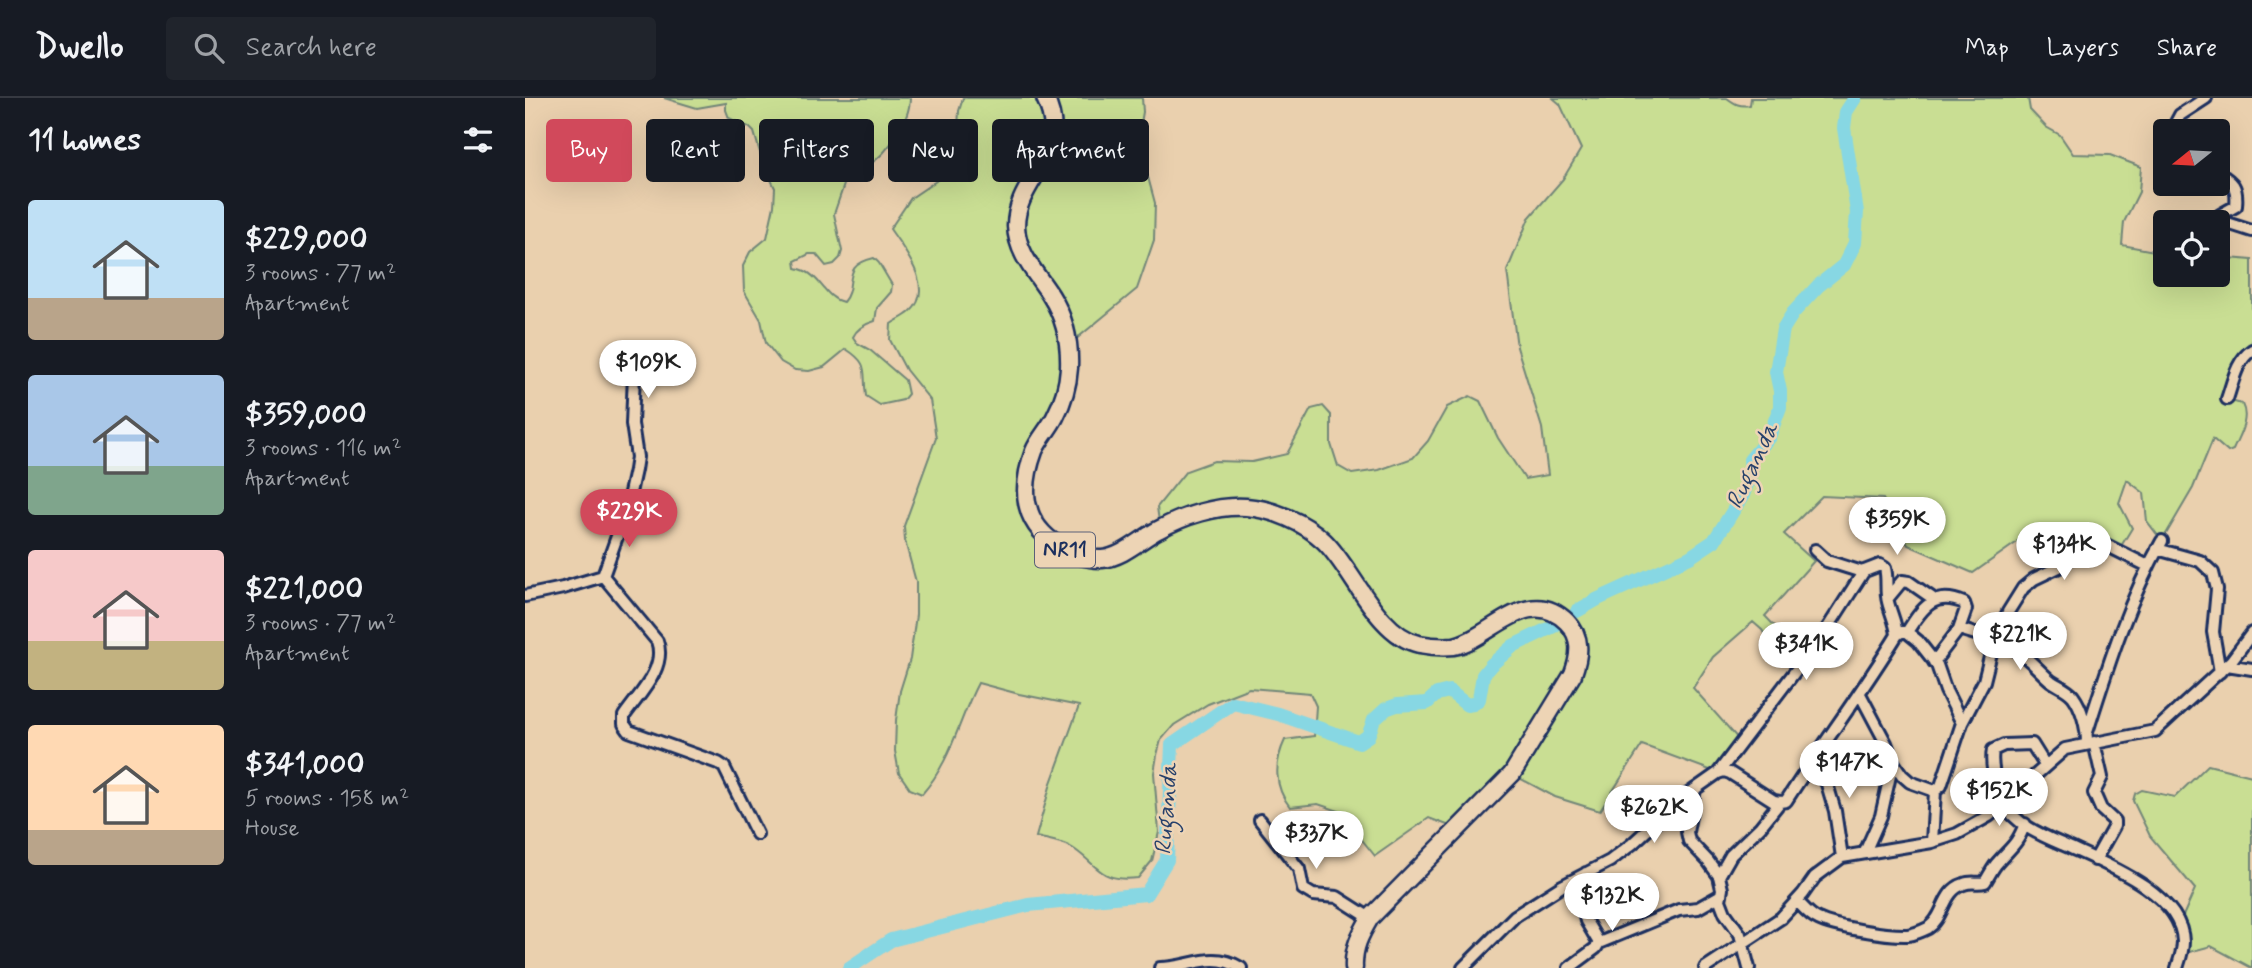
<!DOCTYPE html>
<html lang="en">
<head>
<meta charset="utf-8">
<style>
	:root { --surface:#171b24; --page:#20242c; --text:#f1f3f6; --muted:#9ea1a6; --line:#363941; --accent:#d1495b }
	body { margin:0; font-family:Mynerve,sans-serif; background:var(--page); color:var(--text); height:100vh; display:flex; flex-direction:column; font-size:26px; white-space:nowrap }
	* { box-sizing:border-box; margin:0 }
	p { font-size:23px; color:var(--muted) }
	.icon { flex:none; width:38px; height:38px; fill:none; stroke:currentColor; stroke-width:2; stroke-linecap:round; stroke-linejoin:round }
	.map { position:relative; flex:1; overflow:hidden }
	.panel { display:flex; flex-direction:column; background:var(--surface); width:525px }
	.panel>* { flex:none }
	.guide { position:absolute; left:21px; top:21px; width:665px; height:63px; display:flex; gap:14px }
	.needle { width:46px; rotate:252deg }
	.fabs { position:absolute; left:1628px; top:21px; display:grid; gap:14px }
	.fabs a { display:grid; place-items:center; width:77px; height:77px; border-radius:7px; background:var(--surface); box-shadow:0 7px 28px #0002; font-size:35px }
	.price { position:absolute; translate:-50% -60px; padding:0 16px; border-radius:24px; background:#fff; color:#222; font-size:23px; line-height:46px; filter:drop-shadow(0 2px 4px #0008) }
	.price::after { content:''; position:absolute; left:50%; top:42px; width:21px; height:16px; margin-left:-10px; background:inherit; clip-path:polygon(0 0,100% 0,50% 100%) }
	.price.selected { background:var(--accent); color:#fff }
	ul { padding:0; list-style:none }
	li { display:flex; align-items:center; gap:21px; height:175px; padding:0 28px }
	li span { display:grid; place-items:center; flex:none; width:196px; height:140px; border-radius:7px; color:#555 }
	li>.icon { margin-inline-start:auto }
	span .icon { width:84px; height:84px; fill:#fffc; stroke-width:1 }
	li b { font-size:30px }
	h2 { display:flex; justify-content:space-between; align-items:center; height:84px; padding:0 28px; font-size:30px }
	.tag { padding:0 24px; border-radius:7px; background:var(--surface); box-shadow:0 7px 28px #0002; font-size:24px; line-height:63px }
	.tag.selected { background:var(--accent); color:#fff }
	header { display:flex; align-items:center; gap:42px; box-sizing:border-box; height:98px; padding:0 35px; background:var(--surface); border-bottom:2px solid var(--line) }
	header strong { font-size:33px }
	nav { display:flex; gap:38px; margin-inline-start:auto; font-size:24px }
	.search { width:490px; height:63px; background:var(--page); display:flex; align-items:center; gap:18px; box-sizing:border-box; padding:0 24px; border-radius:7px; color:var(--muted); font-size:26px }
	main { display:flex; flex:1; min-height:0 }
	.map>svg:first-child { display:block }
</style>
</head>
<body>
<header>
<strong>Dwello</strong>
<div class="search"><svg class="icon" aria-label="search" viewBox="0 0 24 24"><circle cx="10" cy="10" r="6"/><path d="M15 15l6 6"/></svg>Search here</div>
<nav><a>Map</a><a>Layers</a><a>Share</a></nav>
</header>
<main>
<section class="panel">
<h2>11 homes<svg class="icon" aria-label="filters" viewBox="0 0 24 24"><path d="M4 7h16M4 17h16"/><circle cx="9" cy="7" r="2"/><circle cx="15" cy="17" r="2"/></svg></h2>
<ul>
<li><span style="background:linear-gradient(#bfe0f5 70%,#b9a48a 0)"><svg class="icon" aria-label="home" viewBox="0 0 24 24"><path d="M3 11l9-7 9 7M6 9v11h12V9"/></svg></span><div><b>$229,000</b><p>3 rooms · 77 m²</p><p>Apartment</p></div></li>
<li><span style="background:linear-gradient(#a9c7e8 65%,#7fa58c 0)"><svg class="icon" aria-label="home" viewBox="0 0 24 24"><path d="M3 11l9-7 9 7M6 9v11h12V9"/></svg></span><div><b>$359,000</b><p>3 rooms · 116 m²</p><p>Apartment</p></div></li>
<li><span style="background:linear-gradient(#f6c9c9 65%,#c2b280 0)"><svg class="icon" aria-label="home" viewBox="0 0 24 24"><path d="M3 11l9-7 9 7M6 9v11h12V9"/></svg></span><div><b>$221,000</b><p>3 rooms · 77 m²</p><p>Apartment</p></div></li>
<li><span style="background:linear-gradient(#ffd9b3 75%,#b9a48a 0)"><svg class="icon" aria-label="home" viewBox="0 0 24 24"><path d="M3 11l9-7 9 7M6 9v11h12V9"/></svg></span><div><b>$341,000</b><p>5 rooms · 158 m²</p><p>House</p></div></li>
</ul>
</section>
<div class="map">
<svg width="1727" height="870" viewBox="0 0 1727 870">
	<rect width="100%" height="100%" fill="#ead0ae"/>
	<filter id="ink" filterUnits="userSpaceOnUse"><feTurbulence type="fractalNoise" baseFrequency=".0143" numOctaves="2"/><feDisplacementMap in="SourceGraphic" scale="14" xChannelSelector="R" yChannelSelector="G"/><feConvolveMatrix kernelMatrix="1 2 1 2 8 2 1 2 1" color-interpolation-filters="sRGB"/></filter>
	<g filter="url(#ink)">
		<!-- green -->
		<path fill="#c9de93" stroke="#728678" stroke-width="2" d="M139 0H385C385 22 363 55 344 67 338 71 329 72 323 75L309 116 317 153 315 160 309 166 301 168 291 156H284L270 163 271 170C275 171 279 172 282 174 296 181 301 200 318 204 333 187 314 168 349 160L354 165 367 187 366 194 352 210 350 223C340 226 332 230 328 239L332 245 345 252 380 282 383 296 378 302 355 307 341 298C337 273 346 267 321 251L299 269 284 273 270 272 256 264 241 245 236 222 219 193 218 168 225 154 242 140 249 108 250 90 238 65 229 34 224 29 204 20 201 12V5L172 10Z
			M438 0H617L618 14 613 42 630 105 629 142 612 191 544 247V271L500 396 519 438 577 461 635 431 632 409 661 373 689 363 727 364 762 356 786 311 798 308 806 317V346L813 368 827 376 854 372 888 360 903 343 922 309 945 298 955 303 973 340 1000 381 1023 377 1017 330 992 249 982 173 1004 120 1038 81 1056 51 1035 6 1028 0H1202C1210 6 1215 9 1225 7L1226 0H1503L1505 12 1521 29 1535 37 1548 56 1585 57 1616 69 1614 94 1599 124 1597 147 1640 155V177H1692V159L1727 162V252L1702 302 1717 306C1725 321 1714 338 1708 352L1703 354 1688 341 1668 390 1637 443 1622 423 1619 395 1602 382 1594 405 1607 430 1593 453 1568 444 1547 459 1508 433 1448 475 1383 447 1358 401 1297 398 1259 436 1289 463 1240 518 1265 544 1252 557 1237 532 1228 524 1188 559 1168 590 1216 644 1193 675 1117 647 1075 713 1030 699 987 676 933 731 904 720 850 758 814 713 793 706 765 709C749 689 749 665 760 642L789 638 791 608 785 595 724 590 683 606 649 627 636 642 632 657 629 675 634 734 627 763 613 780C575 784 576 770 549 751 540 744 523 742 511 739L526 685 554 608 494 596 453 585C433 623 427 662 397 696L385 691 374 675 370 653 371 622 375 593 385 561 391 517V484L380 443 379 428 411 340 405 302 381 272 365 242 366 226C372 222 379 219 385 214 411 191 380 153 365 131L386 100 411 83 431 62 434 13Z
			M1683 667 1727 678V870L1686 848 1657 856 1654 827 1670 791 1625 738 1608 703 1610 696 1617 692 1650 699Z"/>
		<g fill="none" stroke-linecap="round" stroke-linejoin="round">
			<!-- river -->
			<path stroke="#87d7e3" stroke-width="14" d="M1052 513 1073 501 1165 459 1189 443 1218 397 1226 374 1225 362 1244 339 1255 309V293L1251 274 1258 231 1268 215 1293 188 1319 167 1330 145 1332 114 1319 30 1321 14 1330 0
				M324 870 366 842 503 807 621 796 642 762 647 647 708 605 753 616 834 644 843 638 849 622 861 611 872 607 902 605 912 596 924 593 942 607 948 606 954 601 958 577 966 567 988 548 1029 528"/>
			<defs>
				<path id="minor" d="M1648 33V30L1655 17 1681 0
					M1692 74C1708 84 1713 88 1711 108L1695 117 1694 120 1696 123 1727 133
					M1702 301C1708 284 1711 263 1727 252
					M1632 451 1675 463 1688 475 1692 491 1688 534 1695 574
					M1290 452 1302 463 1337 474 1355 467 1360 470C1363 481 1360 493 1363 504 1366 516 1371 525 1372 537
					M78 478 132 543C142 570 114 596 99 618V626L104 633 193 665 199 669 232 736
					M0 498 38 490 78 478 101 413 110 372 112 359 107 326 109 276
					M1363 500 1377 483 1384 484 1410 502
					M1382 534C1397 510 1409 492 1439 505L1441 511 1434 531 1457 538 1468 547 1483 514 1498 490 1509 481 1534 469 1562 445H1577L1623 468
					M1409 564 1434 531
					M1702 567 1727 571
					M1335 596 1361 645 1368 664 1377 677 1385 684 1410 693 1407 744
					M1562 634C1583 568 1603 503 1637 443
					M1569 644 1577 679 1569 695 1576 711 1589 723V728L1570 762
					M1288 661 1302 686 1310 713 1317 759
					M1520 667 1507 646 1479 647 1468 652C1466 663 1468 674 1471 684 1473 690 1475 699 1478 704 1489 726 1518 738 1539 747 1576 764 1657 794 1658 844 1658 853 1655 861 1652 870
					M1193 675 1300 534 1339 473
					M1170 691 1162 734 1164 743 1183 763 1194 778 1197 791 1195 802 1200 815 1215 836 1224 870
					M1410 693 1416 688 1437 625 1459 583 1468 547C1490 541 1511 571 1526 583 1533 588 1542 591 1548 598 1557 610 1562 630 1562 645
					M735 722 774 771 778 791 788 797 812 799 845 820
					M1340 754 1356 718 1368 664
					M1194 778 1206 757 1235 729 1255 704
					M1272 803C1279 810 1284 817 1293 821 1309 829 1364 838 1383 837 1389 836 1397 833 1403 830 1420 819 1417 793 1439 786 1446 783 1453 786 1460 784 1464 778 1468 769 1473 764 1486 749 1492 747 1500 726
					M1074 845 1154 812 1173 810 1196 797
					M635 870C665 870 686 852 716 870
					M938 870 990 818 1037 788 1085 763 1107 746 1156 701 1193 675 1199 673 1205 675 1249 703 1255 704 1261 703C1297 647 1337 594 1372 537L1376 534H1382L1393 543 1412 567 1421 593 1437 625
					M1044 870 1071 850 1074 845 1061 823 1057 808 1061 775
					M1180 870 1256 820 1278 796 1290 779 1317 759 1407 744 1432 736 1464 718 1540 651 1630 633 1706 563 1727 535"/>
				<path id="highway" d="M520 0C548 57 491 80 491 128 492 156 512 176 526 198 540 220 545 245 544 270 543 286 538 304 530 319 524 331 514 341 509 353 495 391 497 425 534 448 544 455 565 462 577 461 598 459 616 441 633 432 658 418 692 407 721 409 748 411 779 424 799 443 828 471 852 537 894 546 905 548 918 549 929 548 965 541 1003 485 1042 524 1057 539 1055 557 1048 576L987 676 845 820C835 837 828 850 829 870"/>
			</defs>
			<!-- minor casing -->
			<use href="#minor" stroke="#1b2f5e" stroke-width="16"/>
			<!-- highway casing -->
			<use href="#highway" stroke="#1b2f5e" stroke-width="21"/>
			<!-- minor -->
			<use href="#minor" stroke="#edd4b5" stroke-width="10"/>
			<!-- highway -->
			<use href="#highway" stroke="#edd4b5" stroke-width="16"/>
		</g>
	</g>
	<g text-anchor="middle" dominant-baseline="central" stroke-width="5" stroke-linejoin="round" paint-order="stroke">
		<!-- shield labels -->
		<rect fill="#edd4b5" stroke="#5a6078" stroke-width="2" x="510" y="434.5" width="60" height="35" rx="5"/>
		<g font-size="21" font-weight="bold" fill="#1b2f5e">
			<text x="540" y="452">NR11</text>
		</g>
		<!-- water labels -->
		<g font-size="24" font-style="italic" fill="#26406b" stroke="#edd4b5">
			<text transform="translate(1228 368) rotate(-65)">Ruganda</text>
			<text transform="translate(642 711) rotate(-86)">Ruganda</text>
		</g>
	</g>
</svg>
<div class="fabs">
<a><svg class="needle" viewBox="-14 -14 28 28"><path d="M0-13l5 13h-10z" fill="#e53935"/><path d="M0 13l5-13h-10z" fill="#9ea1a6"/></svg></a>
<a><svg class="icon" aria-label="locate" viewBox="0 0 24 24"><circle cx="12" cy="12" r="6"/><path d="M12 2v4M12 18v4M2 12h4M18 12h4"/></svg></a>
</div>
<b class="price" style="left:123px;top:302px">$109K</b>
<b class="price selected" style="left:104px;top:451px">$229K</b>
<b class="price" style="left:1372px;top:459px">$359K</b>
<b class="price" style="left:1539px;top:484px">$134K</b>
<b class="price" style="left:1495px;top:574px">$221K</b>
<b class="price" style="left:1281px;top:584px">$341K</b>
<b class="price" style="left:1324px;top:702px">$147K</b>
<b class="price" style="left:1474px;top:730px">$152K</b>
<b class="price" style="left:1129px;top:747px">$262K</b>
<b class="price" style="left:791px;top:773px">$337K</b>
<b class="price" style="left:1087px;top:835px">$132K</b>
<div class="guide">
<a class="tag selected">Buy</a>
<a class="tag">Rent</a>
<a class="tag">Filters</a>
<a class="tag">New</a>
<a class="tag">Apartment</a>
</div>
</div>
</main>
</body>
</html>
